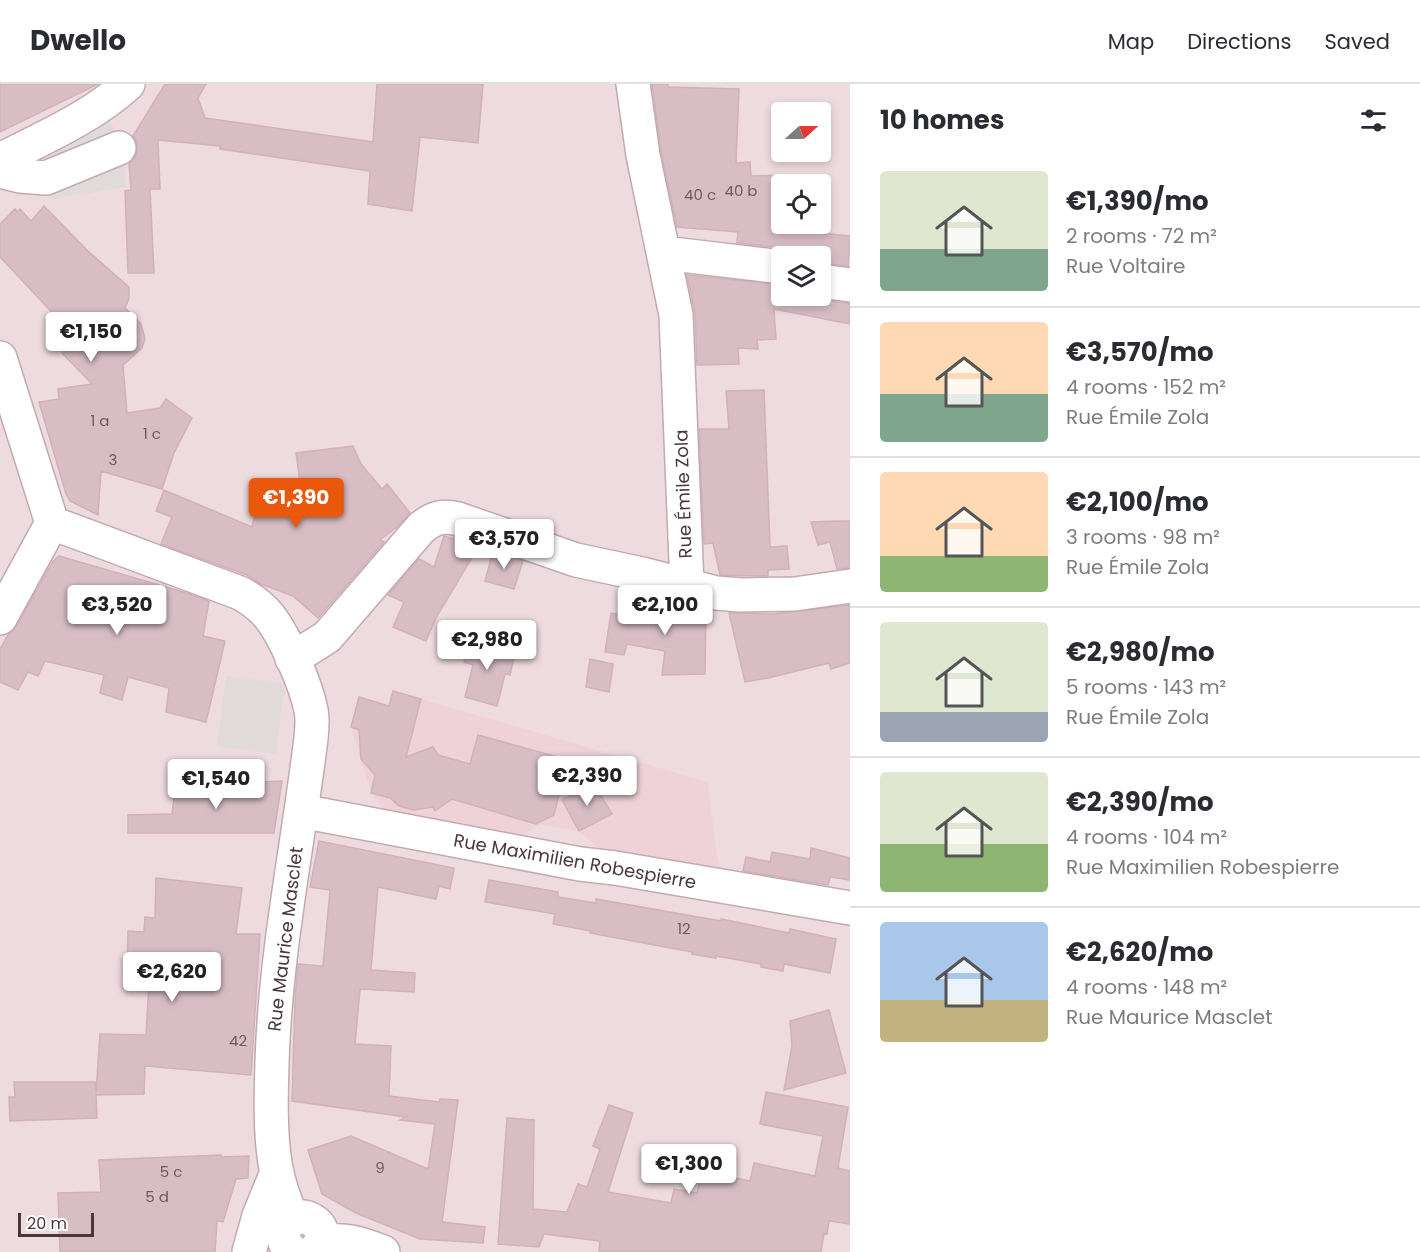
<!DOCTYPE html>
<html lang="en">
<head>
<meta charset="utf-8">
<style>
	:root { --surface:#fff; --page:#f7f7f7; --text:#2b2b33; --muted:#7c7c81; --line:#e1e1e2; --accent:#ea580c }
	body { margin:0; font-family:Poppins,sans-serif; background:var(--page); color:var(--text); height:100vh; display:flex; flex-direction:column; font-size:22px; white-space:nowrap }
	* { box-sizing:border-box; margin:0 }
	p { font-size:20px; color:var(--muted) }
	.icon { flex:none; width:33px; height:33px; fill:none; stroke:currentColor; stroke-width:2; stroke-linecap:round; stroke-linejoin:round }
	.map { position:relative; flex:1; overflow:hidden }
	.panel { display:flex; flex-direction:column; background:var(--surface); width:570px }
	.panel>* { flex:none }
	.needle { width:39px; rotate:69deg }
	.tools { position:absolute; left:771px; top:18px; display:grid; gap:12px }
	.tools a { display:grid; place-items:center; width:60px; height:60px; border-radius:6px; background:var(--surface); box-shadow:0 3px 9px #0003; font-size:30px }
	.scale { position:absolute; left:18px; bottom:15px; width:76px; box-sizing:border-box; padding-left:6px; border:3px solid #4a373c; border-top:0; font-size:16px; line-height:21px; white-space:nowrap; color:#4a373c; -webkit-text-stroke:4px #fff; paint-order:stroke }
	.price { position:absolute; translate:-50% -51px; padding:0 14px; border-radius:6px; background:#fff; color:#222; font-size:20px; line-height:39px; filter:drop-shadow(0 2px 3px #0008) }
	.price::after { content:''; position:absolute; left:50%; top:36px; width:18px; height:14px; margin-left:-9px; background:inherit; clip-path:polygon(0 0,100% 0,50% 100%) }
	.price.active { background:var(--accent); color:#fff }
	ul { padding:0; list-style:none }
	li { display:flex; align-items:center; gap:18px; height:150px; padding:0 30px }
	li+li { border-top:2px solid var(--line) }
	li span { display:grid; place-items:center; flex:none; width:168px; height:120px; border-radius:6px; color:#555 }
	li>.icon { margin-inline-start:auto }
	span .icon { width:72px; height:72px; fill:#fffc; stroke-width:1 }
	li b { font-size:26px }
	h2 { display:flex; justify-content:space-between; align-items:center; height:72px; padding:0 30px; font-size:26px }
	header { display:flex; align-items:center; gap:36px; box-sizing:border-box; height:84px; padding:0 30px; background:var(--surface); border-bottom:2px solid var(--line) }
	header strong { font-size:28px }
	nav { display:flex; gap:33px; margin-inline-start:auto; font-size:21px }
	main { display:flex; flex:1; min-height:0 }
	.map>svg:first-child { display:block }
</style>
</head>
<body>
<header>
<strong>Dwello</strong>
<nav><a>Map</a><a>Directions</a><a>Saved</a></nav>
</header>
<main>
<div class="map">
<svg width="850" height="1168" viewBox="0 0 850 1168">
	<rect width="100%" height="100%" fill="#f5e9eb"/>
	<!-- residential -->
	<path fill="#eedbdf" fill-rule="evenodd" d="M0 0H850V1168H0ZM782 28H820V68H782ZM782 100H820V140H782ZM782 172H820V212H782Z"/>
	<!-- education -->
	<path fill="#efd2d7" d="M393 607 708 698 715 758 721 791 607 772 579 747 540 741 519 752 386 727 371 709 351 643 359 613 389 622Z"/>
	<!-- parking -->
	<path fill="#e1dadb" d="M106 31 125 63 126 103 52 115 26 73Z
		M226 592 285 600 276 670 217 662Z"/>
	<!-- building -->
	<path fill="#d8bdc5" stroke="#d3b0ba" stroke-width="1.5" d="M0 0H98L0 48Z
		M165 0H206L198 14 205 34 373 58 377 0H483L478 59 420 53 412 127 368 120 370 87 220 65V62L158 56 160 105H150L154 189H128L125 107 131 106 129 79 134 75 137 67 136 57 133 52Z
		M652 0H668V3L739 5 736 79 750 78 751 92 782 91V140L795 147 850 152 848 182 820 179V172H797L793 168 784 164 737 159 738 148 677 143 661 68Z
		M44 122 89 168 129 203V214L125 224 141 240 145 255 142 264 123 281 127 329 160 324 166 315 192 334 174 369 162 405 101 387 98 431 70 417 66 410 39 318 59 315 58 305 92 300 62 269 71 260 58 247 60 245 57 242 61 238 0 173V140L15 125 17 128 20 125 31 137Z
		M687 191 782 201V212H808L818 216 850 219V240L774 225 776 255 757 256 758 265 738 264 739 280 697 281 695 230Z
		M764 306 770 463 787 462 789 485 768 486V492L720 491 713 459 704 460 699 345H729L726 307Z
		M353 362 361 380 382 405 387 400 410 429 397 443 380 456 384 458 318 534 293 512 261 500 247 491 161 460 172 433 156 427 164 406 252 443 263 400 302 413 296 369Z
		M837 437H850V484L837 485 830 458 818 461 811 438Z
		M444 452 479 462 437 532 426 557 393 543 404 518 388 511 419 475 434 483Z
		M493 467 523 477 514 505 485 497Z
		M59 472 180 507 209 517 203 552 225 557 206 638 166 628 169 604 128 593 122 616 100 609 104 591 45 577 38 592 28 588 18 606 0 598V565L8 551 16 543 53 477Z
		M649 511 706 526 705 590 662 591 665 567 627 560 624 571 605 568 611 529 655 536Z
		M850 521V579L831 585 829 579 768 594 745 598 729 529 773 530Z
		M470 556 515 568 510 591 505 590 497 622 465 613 473 581 464 578Z
		M590 575 613 580 609 608 586 603Z
		M393 607 421 615 406 673 433 663 438 671 470 680 478 651 568 676 554 731 536 740 452 715 435 727 433 723 413 726 399 722 390 714 371 709 375 691 361 675 359 646 351 643 359 613 389 622Z
		M282 697 274 749H128V731L172 730 176 699 210 700Z
		M593 699 612 730 579 747 562 716Z
		M319 757 454 784 450 805 439 802 436 815 378 803 371 886 415 889 414 908 360 905 355 960 391 962 389 1012 439 1018 440 1015 458 1016 442 1138 485 1143 483 1159 420 1155 356 1129 322 1110 308 1066 351 1052 428 1085 435 1040 400 1036 406 1033 292 1017 295 916 298 880 323 882 330 806 310 803Z
		M811 764 850 774V796L830 793 828 801 743 787 746 773 770 778 772 768 810 775Z
		M156 794 242 804 236 850H260L251 991 145 982 144 1010 96 1011 97 1034 10 1037 9 1013H15L14 998H95L96 1008 100 950 146 951 149 900 139 899V884H127L128 847 144 848 145 833 155 834Z
		M489 796 558 808V813L596 819V815L721 837V835L789 849 790 845 836 855 830 889 784 880 783 887 761 883V880L716 872V874L692 870V868L590 849 591 847 553 840 555 830 485 818Z
		M829 926 846 989 784 1006 792 962 790 937Z
		M766 1008 848 1023 838 1084 850 1087V1140L829 1137 827 1150 824 1149 821 1168H599L600 1157 544 1150 539 1163 498 1160 507 1034 534 1036 533 1125 567 1128 578 1100 587 1103 600 1065 593 1062 609 1021 633 1029 608 1108 671 1119 674 1105 697 1109 702 1087 750 1097 754 1079 815 1092 823 1052 760 1040Z
		M221 1071V1073L249 1072 248 1094 236 1095 223 1138 217 1137 215 1168H60L58 1109 101 1108 99 1076Z"/>
	<g fill="none" stroke-linecap="round" stroke-linejoin="round">
		<defs>
			<path id="minor" d="M633 0 643 71 676 231 687 502
				M0 76C43 54 92 33 128 0
				M0 87 20 92 46 94 119 64
				M664 169 782 183
				M820 197 850 201
				M0 274 52 439 240 509C251 515 261 522 269 532 285 552 306 601 311 626 313 635 312 644 311 654 298 762 275 870 272 979 271 1012 270 1047 275 1079 278 1099 285 1118 293 1136
				M0 534 52 439
				M292 575 327 553 421 444C433 434 442 431 458 435L576 476 642 490 716 509 741 511 795 510 850 502
				M301 727 580 780 615 784 850 824
				M320 1159C343 1153 362 1160 383 1168
				M249 1168 259 1132 277 1088
				M293 1168C286 1163 282 1155 284 1147 293 1115 342 1144 313 1168"/>
		</defs>
		<!-- minor casing -->
		<use href="#minor" stroke="#c2abb0" stroke-width="36"/>
		<!-- minor -->
		<use href="#minor" stroke="#fff" stroke-width="33"/>
	</g>
	<g text-anchor="middle" dominant-baseline="central" stroke-width="6" stroke-linejoin="round" paint-order="stroke">
		<!-- number labels -->
		<g font-size="15" fill="#6e585e">
			<text x="741" y="106">40 b</text>
			<text x="700" y="110">40 c</text>
			<text x="100" y="336">1 a</text>
			<text x="152" y="349">1 c</text>
			<text x="113" y="375">3</text>
			<text x="684" y="844">12</text>
			<text x="238" y="956">42</text>
			<text x="380" y="1083">9</text>
			<text x="171" y="1087">5 c</text>
			<text x="157" y="1112">5 d</text>
		</g>
		<!-- street labels -->
		<g font-size="18" fill="#4a373c" stroke="#fff">
			<text transform="translate(683 410) rotate(-92)">Rue Émile Zola</text>
			<text transform="translate(575 777) rotate(10)">Rue Maximilien Robespierre</text>
			<text transform="translate(285 855) rotate(-83)">Rue Maurice Masclet</text>
		</g>
	</g>
</svg>
<div class="tools">
<a><svg class="needle" viewBox="-14 -14 28 28"><path d="M0-13l5 13h-10z" fill="#e53935"/><path d="M0 13l5-13h-10z" fill="#7c7c81"/></svg></a>
<a><svg class="icon" aria-label="locate" viewBox="0 0 24 24"><circle cx="12" cy="12" r="6"/><path d="M12 2v4M12 18v4M2 12h4M18 12h4"/></svg></a>
<a><svg class="icon" aria-label="layers" viewBox="0 0 24 24"><path d="M12 4l9 5-9 5-9-5zM3 14l9 5 9-5"/></svg></a>
</div>
<div class="scale">20 m</div>
<b class="price" style="left:91px;top:279px">€1,150</b>
<b class="price active" style="left:296px;top:445px">€1,390</b>
<b class="price" style="left:504px;top:486px">€3,570</b>
<b class="price" style="left:117px;top:552px">€3,520</b>
<b class="price" style="left:665px;top:552px">€2,100</b>
<b class="price" style="left:487px;top:587px">€2,980</b>
<b class="price" style="left:587px;top:723px">€2,390</b>
<b class="price" style="left:216px;top:726px">€1,540</b>
<b class="price" style="left:172px;top:919px">€2,620</b>
<b class="price" style="left:689px;top:1111px">€1,300</b>
</div>
<section class="panel">
<h2>10 homes<svg class="icon" aria-label="filters" viewBox="0 0 24 24"><path d="M4 7h16M4 17h16"/><circle cx="9" cy="7" r="2"/><circle cx="15" cy="17" r="2"/></svg></h2>
<ul>
<li><span style="background:linear-gradient(#dfe7d0 65%,#7fa58c 0)"><svg class="icon" aria-label="home" viewBox="0 0 24 24"><path d="M3 11l9-7 9 7M6 9v11h12V9"/></svg></span><div><b>€1,390/mo</b><p>2 rooms · 72 m²</p><p>Rue Voltaire</p></div></li>
<li><span style="background:linear-gradient(#ffd9b3 60%,#7fa58c 0)"><svg class="icon" aria-label="home" viewBox="0 0 24 24"><path d="M3 11l9-7 9 7M6 9v11h12V9"/></svg></span><div><b>€3,570/mo</b><p>4 rooms · 152 m²</p><p>Rue Émile Zola</p></div></li>
<li><span style="background:linear-gradient(#ffd9b3 70%,#8fb573 0)"><svg class="icon" aria-label="home" viewBox="0 0 24 24"><path d="M3 11l9-7 9 7M6 9v11h12V9"/></svg></span><div><b>€2,100/mo</b><p>3 rooms · 98 m²</p><p>Rue Émile Zola</p></div></li>
<li><span style="background:linear-gradient(#dfe7d0 75%,#9aa5b1 0)"><svg class="icon" aria-label="home" viewBox="0 0 24 24"><path d="M3 11l9-7 9 7M6 9v11h12V9"/></svg></span><div><b>€2,980/mo</b><p>5 rooms · 143 m²</p><p>Rue Émile Zola</p></div></li>
<li><span style="background:linear-gradient(#dfe7d0 60%,#8fb573 0)"><svg class="icon" aria-label="home" viewBox="0 0 24 24"><path d="M3 11l9-7 9 7M6 9v11h12V9"/></svg></span><div><b>€2,390/mo</b><p>4 rooms · 104 m²</p><p>Rue Maximilien Robespierre</p></div></li>
<li><span style="background:linear-gradient(#a9c7e8 65%,#c2b280 0)"><svg class="icon" aria-label="home" viewBox="0 0 24 24"><path d="M3 11l9-7 9 7M6 9v11h12V9"/></svg></span><div><b>€2,620/mo</b><p>4 rooms · 148 m²</p><p>Rue Maurice Masclet</p></div></li>
</ul>
</section>
</main>
</body>
</html>
